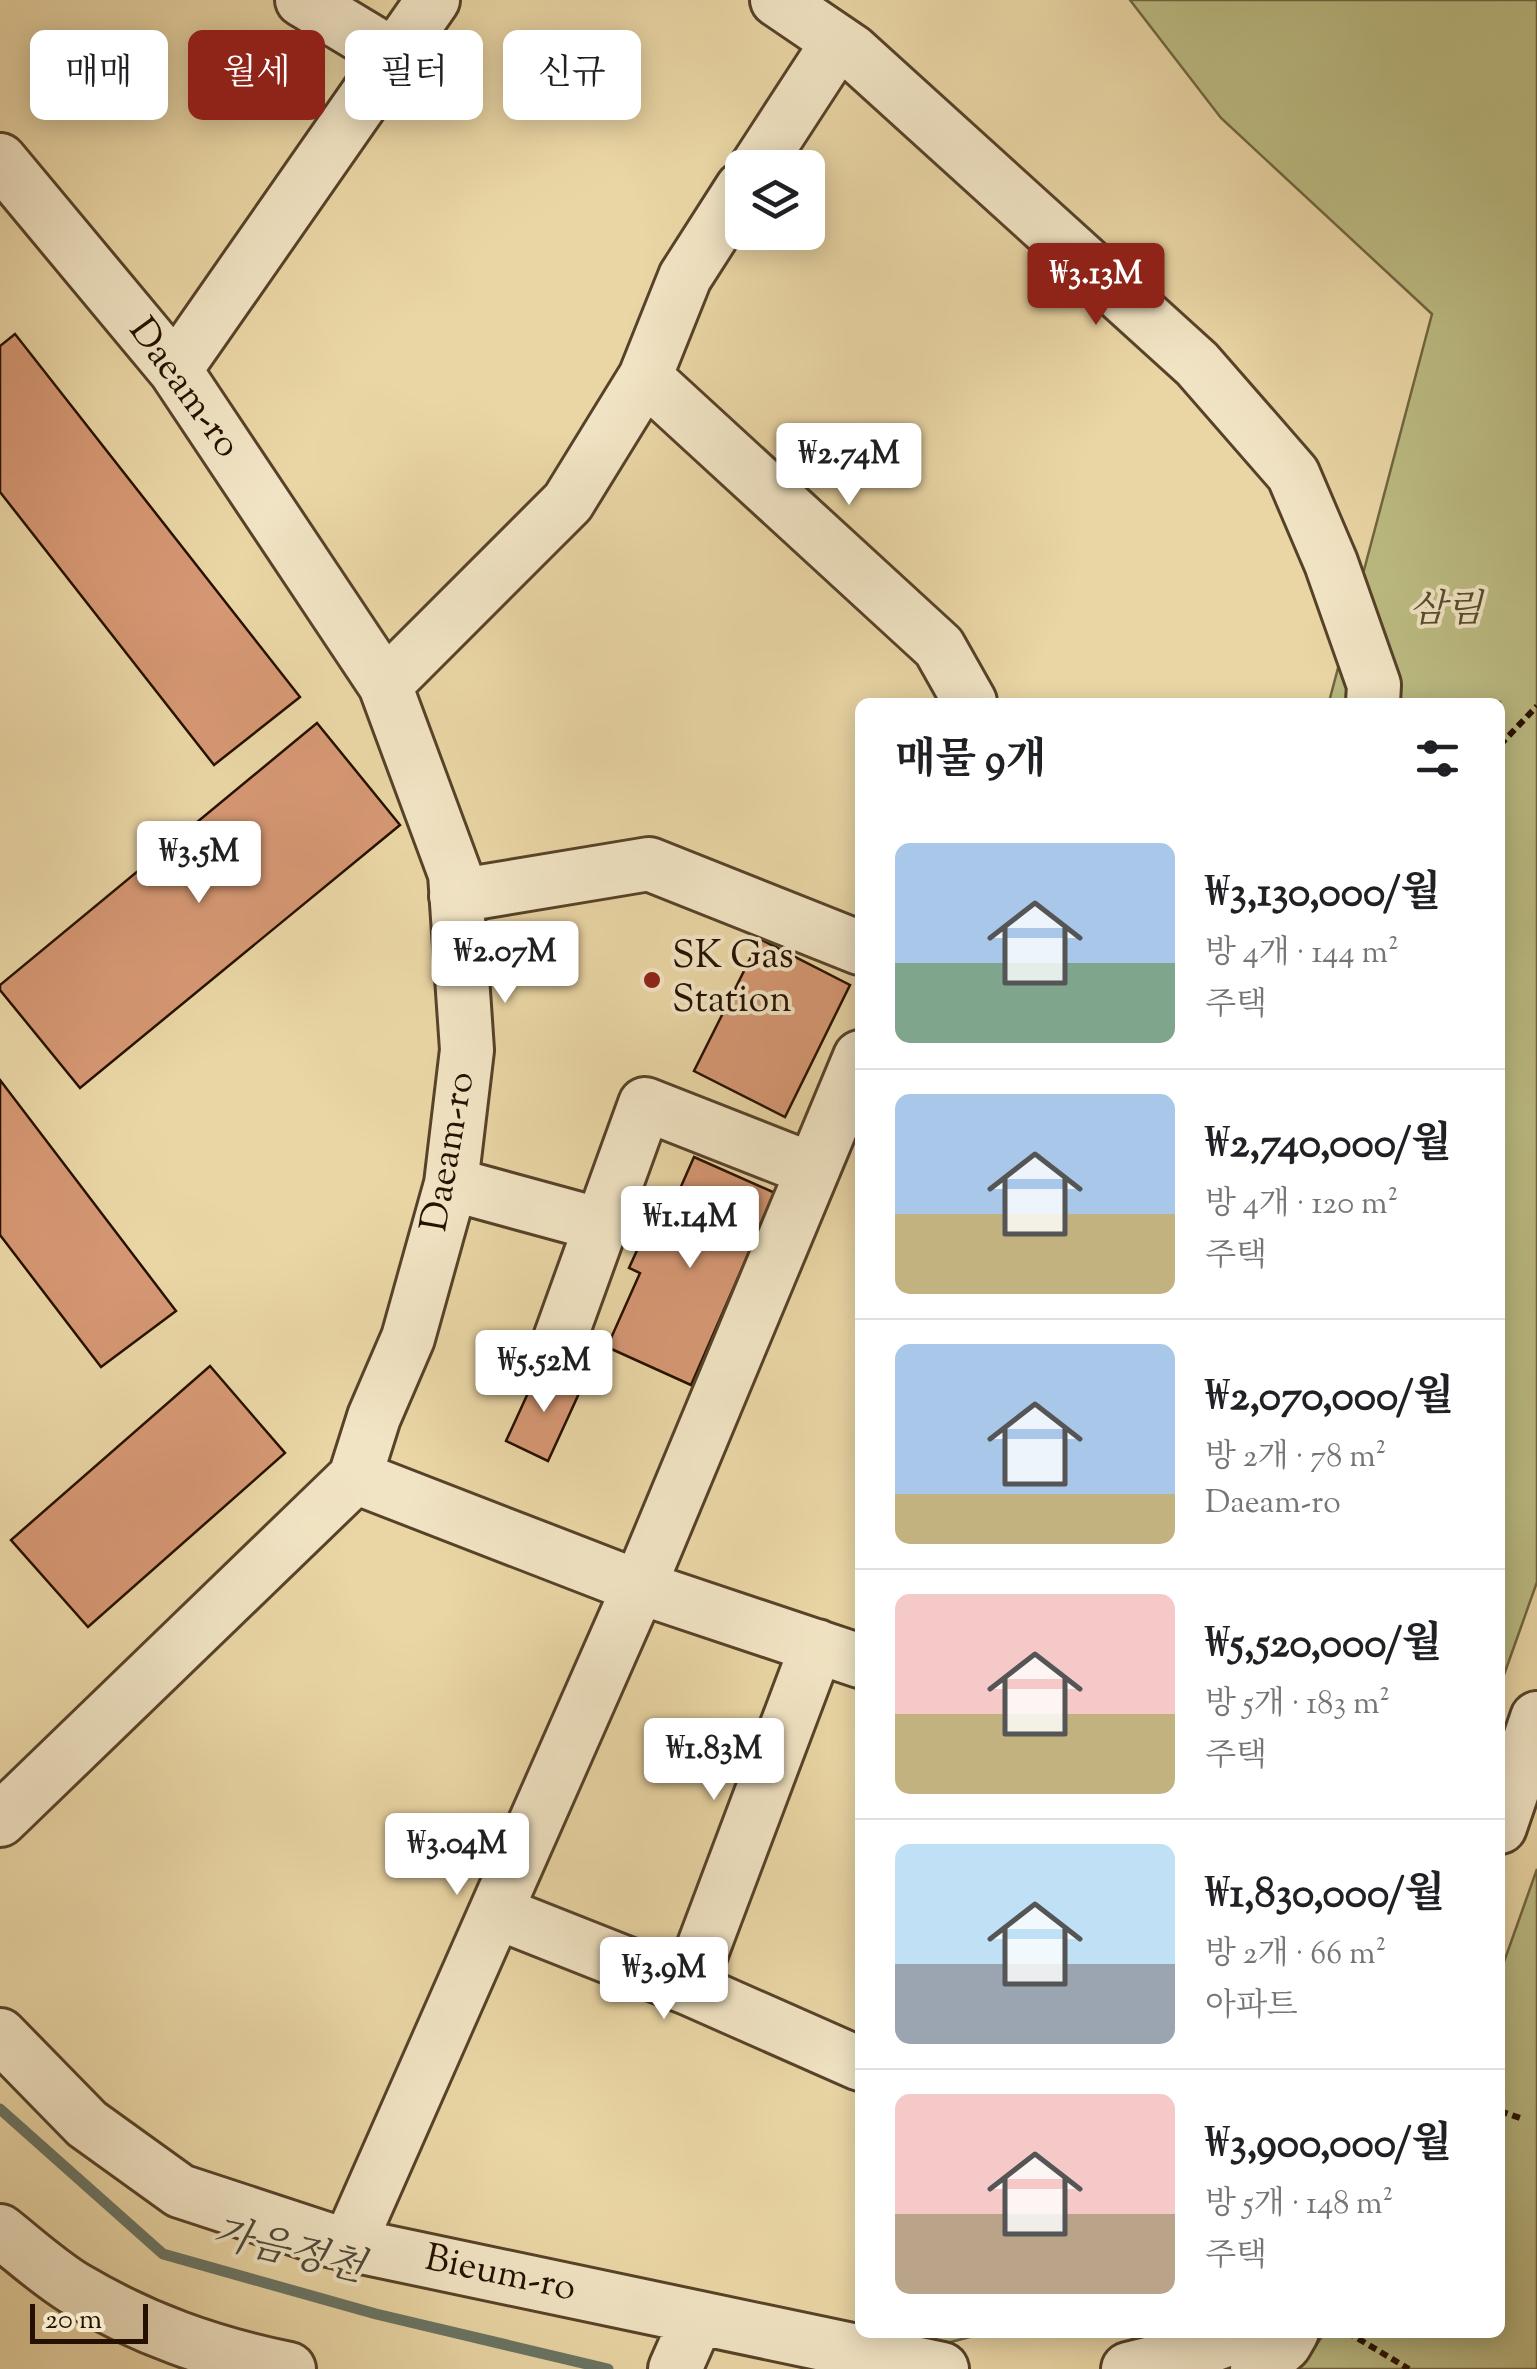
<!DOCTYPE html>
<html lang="ko">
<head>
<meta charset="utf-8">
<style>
	:root { --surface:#fff; --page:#f2f2f2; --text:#202124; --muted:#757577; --line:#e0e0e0; --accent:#8f2418 }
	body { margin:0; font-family:"Sorts Mill Goudy","Noto Serif KR",serif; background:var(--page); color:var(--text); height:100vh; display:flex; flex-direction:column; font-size:38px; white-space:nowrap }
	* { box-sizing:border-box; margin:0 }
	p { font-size:32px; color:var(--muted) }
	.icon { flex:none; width:55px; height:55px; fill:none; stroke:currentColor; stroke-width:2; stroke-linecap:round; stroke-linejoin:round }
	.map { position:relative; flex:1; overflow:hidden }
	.panel { position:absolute; left:855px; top:698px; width:650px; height:1640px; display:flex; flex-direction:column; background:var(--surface); border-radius:15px; box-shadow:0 5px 25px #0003 }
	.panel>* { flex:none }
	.guide { position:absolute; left:30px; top:30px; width:675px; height:90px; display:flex; gap:20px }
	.buttons { position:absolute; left:725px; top:150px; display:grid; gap:20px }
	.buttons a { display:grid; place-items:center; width:100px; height:100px; border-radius:15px; background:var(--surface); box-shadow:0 5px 25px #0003; font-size:50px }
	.scale { position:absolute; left:30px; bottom:25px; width:118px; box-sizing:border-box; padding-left:10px; border:5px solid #261000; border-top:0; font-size:28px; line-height:35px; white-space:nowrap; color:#261000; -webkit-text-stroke:8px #f1e4c4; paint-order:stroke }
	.price { position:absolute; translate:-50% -85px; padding:0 22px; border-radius:10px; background:#fff; color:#222; font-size:32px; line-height:65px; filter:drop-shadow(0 2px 5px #0008) }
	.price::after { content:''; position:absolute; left:50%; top:60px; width:30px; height:22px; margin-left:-15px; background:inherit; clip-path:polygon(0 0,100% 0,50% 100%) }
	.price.on { background:var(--accent); color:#fff }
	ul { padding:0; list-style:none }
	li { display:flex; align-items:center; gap:30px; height:250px; padding:0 40px }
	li+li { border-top:2px solid var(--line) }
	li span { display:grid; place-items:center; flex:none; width:280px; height:200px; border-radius:15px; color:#555 }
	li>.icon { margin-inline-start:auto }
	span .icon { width:120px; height:120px; fill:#fffc; stroke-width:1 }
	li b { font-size:42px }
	h2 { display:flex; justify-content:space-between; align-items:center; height:120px; padding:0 40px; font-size:42px }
	.tag { padding:0 35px; border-radius:15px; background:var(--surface); box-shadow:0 5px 25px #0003; font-size:35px; line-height:90px }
	.tag.on { background:var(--accent); color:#fff }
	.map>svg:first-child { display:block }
</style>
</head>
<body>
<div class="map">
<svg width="1537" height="2369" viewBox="0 0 1537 2369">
	<rect width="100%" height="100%" fill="#ead6a5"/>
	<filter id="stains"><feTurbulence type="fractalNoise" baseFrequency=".002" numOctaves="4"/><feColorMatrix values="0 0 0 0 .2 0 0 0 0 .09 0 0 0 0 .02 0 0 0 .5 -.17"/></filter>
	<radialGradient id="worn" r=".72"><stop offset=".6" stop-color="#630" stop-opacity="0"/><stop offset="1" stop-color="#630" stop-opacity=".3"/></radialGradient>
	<!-- green -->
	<path fill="#bcbc83" stroke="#716642" stroke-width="2.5" d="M1130 0H1537V1582L1500 1686V702H1329L1432 314 1221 118Z
		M1537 1869V2369H1298L1325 2333 1500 2332V1973Z
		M897 2333H985L890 2358Z"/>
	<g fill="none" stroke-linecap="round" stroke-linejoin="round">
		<!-- stream -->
		<path stroke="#6a7565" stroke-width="11" d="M0 2109 163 2254 376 2314 608 2369"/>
	</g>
	<!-- building -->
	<path fill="#d69874" stroke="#261000" stroke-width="2.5" d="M15 334 300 697 214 765 0 492V346Z
		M317 723 400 825 80 1088 0 990V985Z
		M760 939 850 985 785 1117 694 1071Z
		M0 1080 176 1311 101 1367 0 1235Z
		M694 1157 775 1193 691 1385 607 1347 640 1273 629 1268 644 1235 657 1241Z
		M210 1366 285 1453 88 1627 11 1540Z
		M539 1369 581 1389 548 1461 506 1441Z"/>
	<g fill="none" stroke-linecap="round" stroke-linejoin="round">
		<defs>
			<path id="minor" d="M302 0 395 56
				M777 0 852 51 1197 364 1293 474 1331 563 1374 685 1373 702
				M0 160 175 370 385 685 455 874 467 1050 451 1184 408 1338 374 1417 355 1477 0 1820
				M756 168 838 42
				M175 370 433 0
				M645 377 939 647 970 702
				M385 685 568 502 645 377 685 277 742 188
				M456 896 649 864 860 948
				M451 1184 601 1225
				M557 1347 645 1104 813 1170
				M355 1477 639 1587 860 1661
				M1500 1827 1537 1718
				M496 1912 688 1988 860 2064
				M688 1988 817 1646
				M0 2035 87 2124 180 2191 329 2240 942 2369
				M0 2231C24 2250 48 2272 74 2288 143 2329 211 2353 289 2369
				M350 2242 639 1587 860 1057
				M675 2369 697 2319
				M1128 2369 1188 2354 1248 2332
				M1257 2369 1285 2344 1292 2332"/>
		</defs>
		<!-- minor casing -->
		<use href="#minor" stroke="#574229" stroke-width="58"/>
		<!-- path -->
		<path stroke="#261000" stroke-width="6" stroke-dasharray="8 5" stroke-linecap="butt" d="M1500 745 1537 706
			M1500 2111 1520 2118
			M1347 2332 1409 2369"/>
		<!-- minor -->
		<use href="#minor" stroke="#f1e4c4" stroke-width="52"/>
	</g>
	<!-- markers -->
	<circle fill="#8f2418" stroke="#f1e4c4" stroke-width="4" cx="652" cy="980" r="10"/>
	<g text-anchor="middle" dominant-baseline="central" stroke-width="8" stroke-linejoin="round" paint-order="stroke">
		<!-- street labels -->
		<g font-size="38" fill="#261000" stroke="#f1e4c4">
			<text transform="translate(183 389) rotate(54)">Daeam-ro</text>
			<text transform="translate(450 1152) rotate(-80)">Daeam-ro</text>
			<text transform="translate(500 2275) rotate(12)">Bieum-ro</text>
		</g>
		<!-- park labels -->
		<g font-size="38" font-style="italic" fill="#5a4c2e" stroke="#f1e4c4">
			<text x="1446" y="612">삼림</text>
		</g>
		<!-- poi labels -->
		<g font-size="38" fill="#261000" stroke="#f1e4c4" text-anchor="start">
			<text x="672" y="958">SK Gas<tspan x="672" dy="44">Station</tspan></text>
		</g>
		<!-- water labels -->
		<g font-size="40" font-style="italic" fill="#4e4b3b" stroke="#f1e4c4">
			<text transform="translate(288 2253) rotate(14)">가음정천</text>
		</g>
	</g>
	<rect width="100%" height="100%" filter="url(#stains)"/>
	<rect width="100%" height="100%" fill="url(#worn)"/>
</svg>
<div class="buttons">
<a><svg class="icon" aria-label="layers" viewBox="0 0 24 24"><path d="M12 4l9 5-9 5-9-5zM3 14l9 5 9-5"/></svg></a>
</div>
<div class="scale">20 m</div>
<b class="price on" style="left:1096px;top:328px">₩3.13M</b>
<b class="price" style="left:849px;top:508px">₩2.74M</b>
<b class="price" style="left:199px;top:906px">₩3.5M</b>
<b class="price" style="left:505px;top:1006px">₩2.07M</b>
<b class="price" style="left:690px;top:1271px">₩1.14M</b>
<b class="price" style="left:544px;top:1415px">₩5.52M</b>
<b class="price" style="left:714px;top:1803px">₩1.83M</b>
<b class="price" style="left:457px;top:1898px">₩3.04M</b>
<b class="price" style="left:664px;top:2022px">₩3.9M</b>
<div class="guide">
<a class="tag">매매</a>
<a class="tag on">월세</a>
<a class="tag">필터</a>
<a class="tag">신규</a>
</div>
<section class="panel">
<h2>매물 9개<svg class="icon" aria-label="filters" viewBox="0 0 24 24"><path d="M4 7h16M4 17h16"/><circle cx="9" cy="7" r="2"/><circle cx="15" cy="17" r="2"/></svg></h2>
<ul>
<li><span style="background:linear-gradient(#a9c7e8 60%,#7fa58c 0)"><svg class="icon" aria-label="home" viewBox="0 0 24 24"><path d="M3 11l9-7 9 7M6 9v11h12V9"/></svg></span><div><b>₩3,130,000/월</b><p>방 4개 · 144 m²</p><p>주택</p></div></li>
<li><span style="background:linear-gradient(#a9c7e8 60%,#c2b280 0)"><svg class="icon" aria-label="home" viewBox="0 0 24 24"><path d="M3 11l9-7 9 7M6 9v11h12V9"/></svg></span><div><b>₩2,740,000/월</b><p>방 4개 · 120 m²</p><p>주택</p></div></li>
<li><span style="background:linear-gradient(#a9c7e8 75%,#c2b280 0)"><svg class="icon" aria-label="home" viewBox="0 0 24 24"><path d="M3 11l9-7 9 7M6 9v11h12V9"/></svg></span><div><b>₩2,070,000/월</b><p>방 2개 · 78 m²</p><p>Daeam-ro</p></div></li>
<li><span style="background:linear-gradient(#f6c9c9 60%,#c2b280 0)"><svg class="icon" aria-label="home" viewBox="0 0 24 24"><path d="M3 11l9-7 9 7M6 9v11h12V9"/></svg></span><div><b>₩5,520,000/월</b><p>방 5개 · 183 m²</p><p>주택</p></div></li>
<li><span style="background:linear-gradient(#bfe0f5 60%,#9aa5b1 0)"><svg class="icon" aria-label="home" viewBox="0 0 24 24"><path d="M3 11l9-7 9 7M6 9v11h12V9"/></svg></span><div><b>₩1,830,000/월</b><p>방 2개 · 66 m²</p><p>아파트</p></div></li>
<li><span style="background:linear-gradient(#f6c9c9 60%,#b9a48a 0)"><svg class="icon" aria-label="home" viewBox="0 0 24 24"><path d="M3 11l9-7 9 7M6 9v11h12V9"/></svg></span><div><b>₩3,900,000/월</b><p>방 5개 · 148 m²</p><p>주택</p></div></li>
</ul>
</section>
</div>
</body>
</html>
